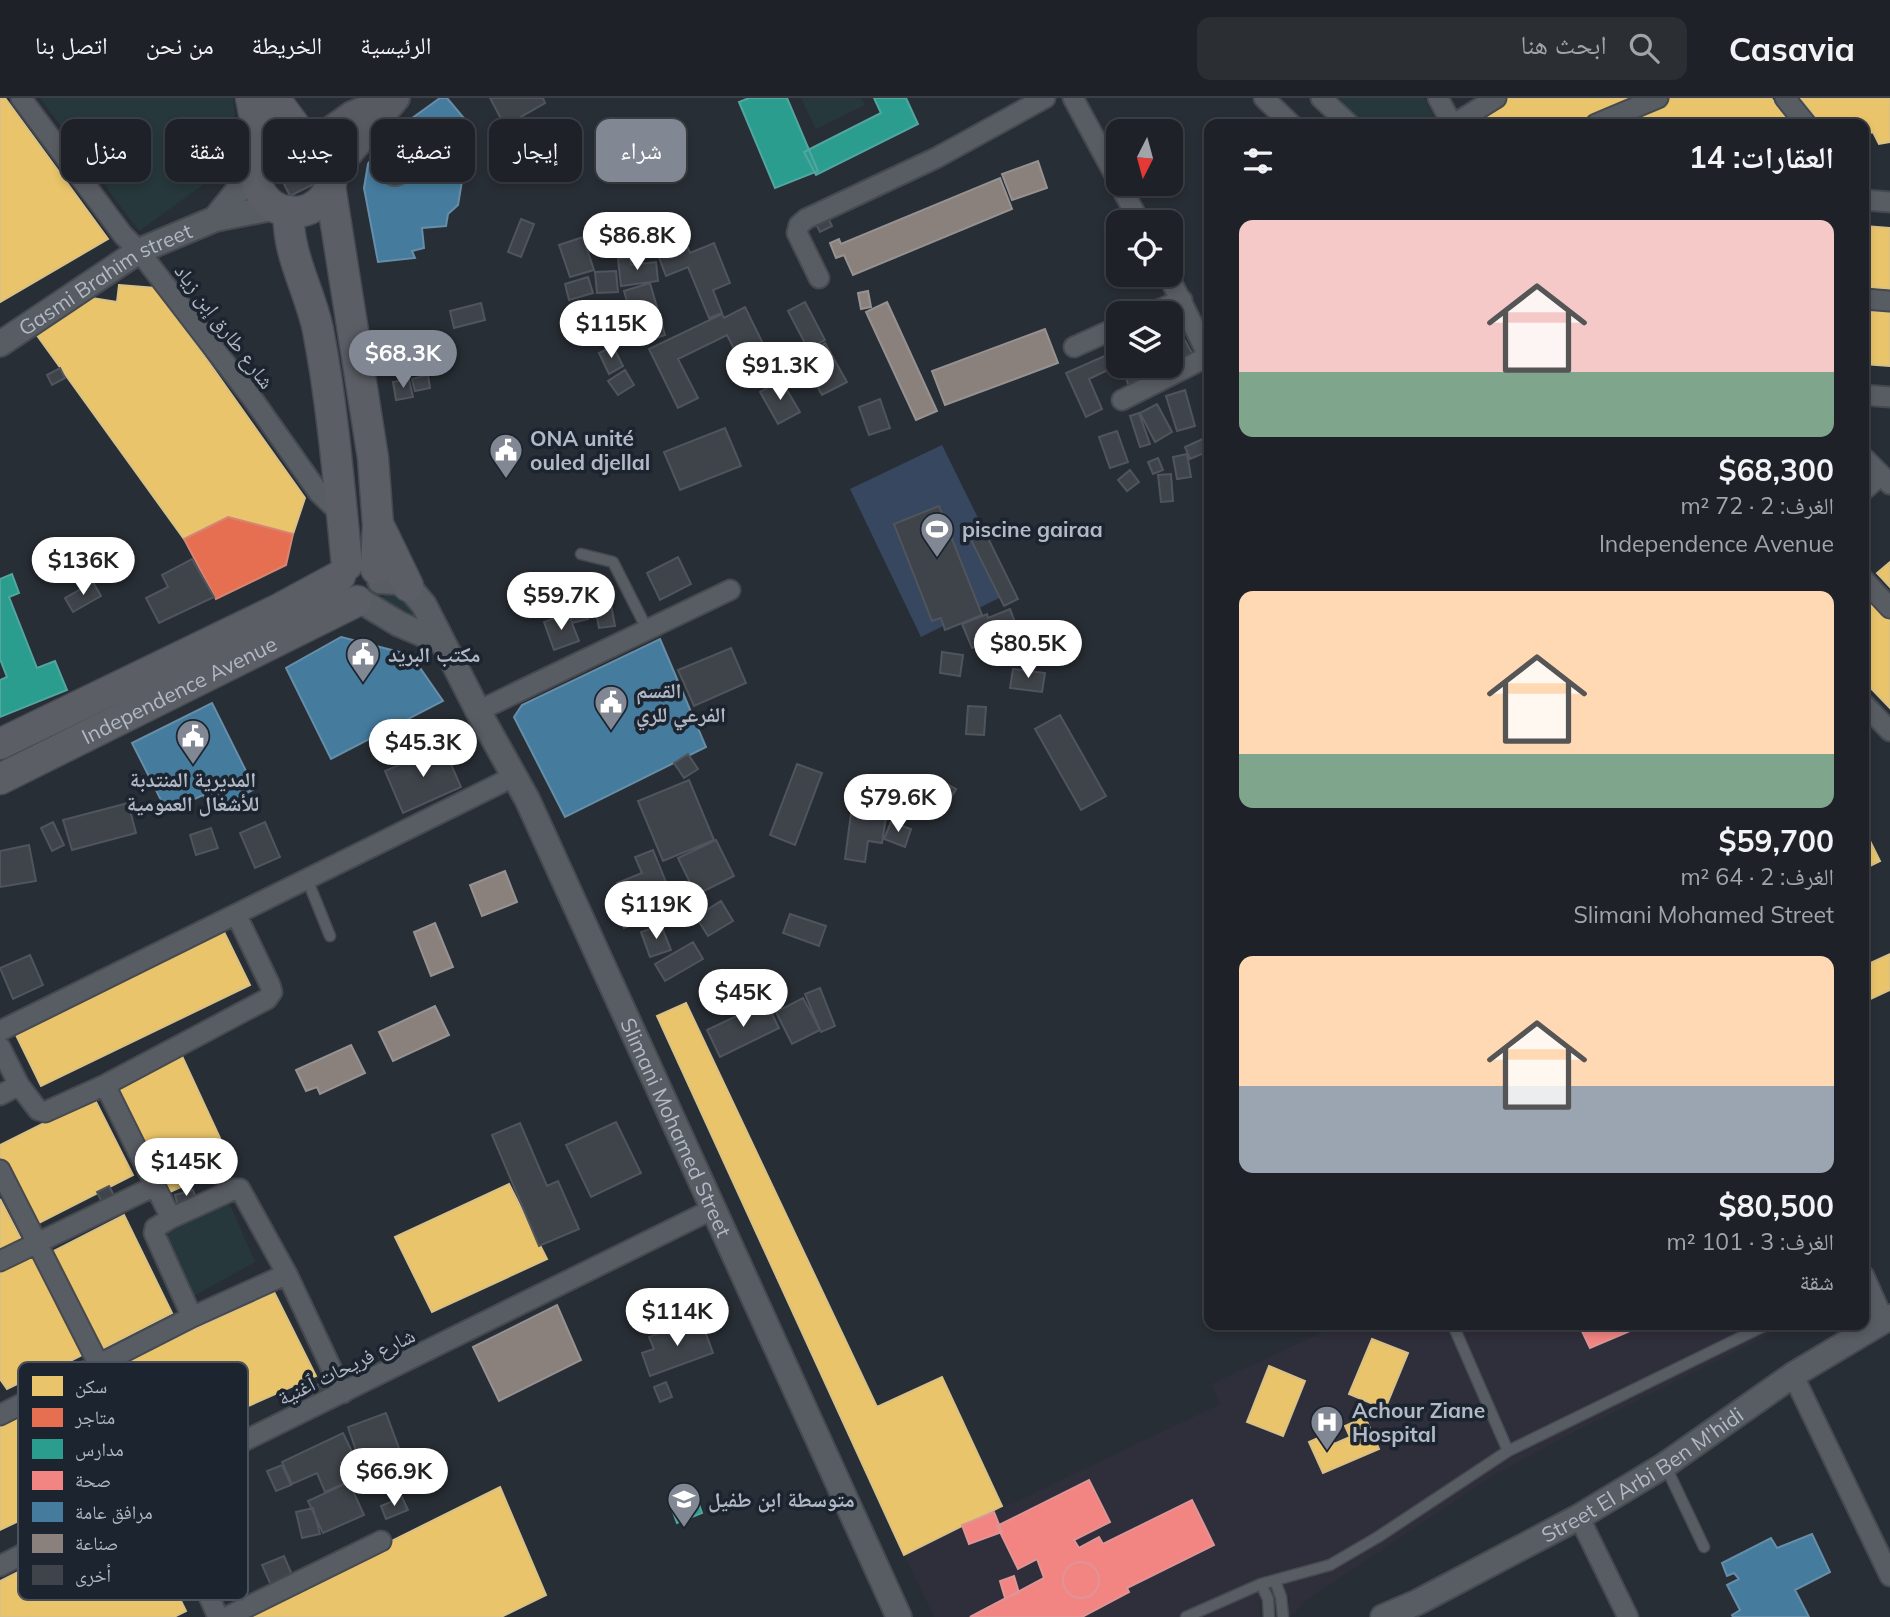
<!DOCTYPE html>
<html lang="ar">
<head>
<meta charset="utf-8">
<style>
	:root { --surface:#1e2228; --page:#2b2f34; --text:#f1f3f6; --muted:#a1a4a8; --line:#3c3f45; --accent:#828893 }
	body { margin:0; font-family:Mulish,"Noto Naskh Arabic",sans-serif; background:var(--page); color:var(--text); direction:rtl; height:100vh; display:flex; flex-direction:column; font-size:26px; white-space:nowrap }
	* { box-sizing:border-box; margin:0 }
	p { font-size:23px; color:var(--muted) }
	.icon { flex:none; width:38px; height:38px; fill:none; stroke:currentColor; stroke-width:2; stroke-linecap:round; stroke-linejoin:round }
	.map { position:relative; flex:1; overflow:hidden; direction:ltr }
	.side { position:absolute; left:1204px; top:21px; width:665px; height:1211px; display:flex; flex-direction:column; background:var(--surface); border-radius:14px; box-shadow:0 4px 10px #0003,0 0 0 2px var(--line); direction:rtl }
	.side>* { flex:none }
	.hud { position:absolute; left:21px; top:21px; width:665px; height:63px; direction:rtl; display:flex; gap:14px }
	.needle { width:46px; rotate:186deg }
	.tools { position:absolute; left:1106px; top:21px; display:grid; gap:14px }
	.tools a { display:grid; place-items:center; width:77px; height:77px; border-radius:14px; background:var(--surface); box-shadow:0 4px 10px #0003,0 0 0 2px var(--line); font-size:35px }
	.price { position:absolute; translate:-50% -60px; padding:0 16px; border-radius:24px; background:#fff; color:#222; font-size:23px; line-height:46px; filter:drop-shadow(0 2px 4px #0008) }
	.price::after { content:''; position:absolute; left:50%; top:42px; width:21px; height:16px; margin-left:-10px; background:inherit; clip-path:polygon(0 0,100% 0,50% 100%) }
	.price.on { background:var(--accent); color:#fff }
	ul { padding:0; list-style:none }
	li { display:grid; align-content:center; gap:14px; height:371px; padding:0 35px }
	li span { display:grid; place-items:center; height:217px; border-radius:14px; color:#555 }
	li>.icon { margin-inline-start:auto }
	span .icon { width:126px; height:126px; fill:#fffc; stroke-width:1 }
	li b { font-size:30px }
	h2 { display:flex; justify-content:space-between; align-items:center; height:84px; padding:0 35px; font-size:30px }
	.pill { padding:0 24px; border-radius:14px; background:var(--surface); box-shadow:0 4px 10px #0003,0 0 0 2px var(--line); font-size:24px; line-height:63px }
	.pill.on { background:var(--accent); color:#fff }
	header { display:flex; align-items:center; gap:42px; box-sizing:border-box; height:98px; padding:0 35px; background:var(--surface); border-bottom:2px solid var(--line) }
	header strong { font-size:33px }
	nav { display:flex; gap:38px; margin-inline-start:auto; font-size:24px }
	.search { width:490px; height:63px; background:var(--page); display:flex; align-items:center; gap:18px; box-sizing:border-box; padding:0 24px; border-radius:14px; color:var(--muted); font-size:26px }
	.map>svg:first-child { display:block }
</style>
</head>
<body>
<header>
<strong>Casavia</strong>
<div class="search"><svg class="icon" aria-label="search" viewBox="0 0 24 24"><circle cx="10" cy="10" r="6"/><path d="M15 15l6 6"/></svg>ابحث هنا</div>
<nav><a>الرئيسية</a><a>الخريطة</a><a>من نحن</a><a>اتصل بنا</a></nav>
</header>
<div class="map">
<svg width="1890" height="1519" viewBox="0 0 1890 1519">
	<rect width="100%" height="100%" fill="#282e35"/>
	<!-- medical -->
	<path fill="#2f2e3b" d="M1338 1227H1788L1580 1331 1494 1377 1305 1503 1294 1516 1287 1519 1285 1517 1290 1499 1259 1503 1261 1519H934L904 1457 1220 1306 1211 1286Z"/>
	<!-- green -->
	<path fill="#26383b" d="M40 0H233L235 17 230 49 218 76 139 133Z
		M801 0H861L865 7 816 31Z
		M1334 0H1424L1437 25 1364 26 1346 15Z
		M397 487 424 525 379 502Z
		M227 1100 255 1164 190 1200 162 1132Z"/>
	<!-- water -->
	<path fill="#37475f" d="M942 347 980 424 973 427 1007 496 921 539 850 391Z"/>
	<!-- homes -->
	<path fill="#e9c46a" stroke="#d8c186" stroke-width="2" d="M0 0H5L108 141 0 204Z
		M1502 0H1650L1588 26H1471Z
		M1663 0H1771L1791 26H1600Z
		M1800 0H1890V44L1879 46 1873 34 1864 37V26H1821Z
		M1864 128 1890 130V191L1864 189Z
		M119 187 156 190 305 400 293 436 228 419 184 441 36 236 86 199 117 204Z
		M1864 212 1890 214V268L1864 266Z
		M1890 464V489L1877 475Z
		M1864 495 1890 521V610L1864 583Z
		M1868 739 1880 763 1864 771V741Z
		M224 834 250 887 41 988 15 935Z
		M1890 856V892L1864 904V868Z
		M686 905 877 1309 942 1279 1002 1408 904 1457 657 918Z
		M181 956 232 1066 161 1098 111 989Z
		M94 1000 133 1077 35 1127 0 1058V1047Z
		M509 1086 547 1161 432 1214 395 1139Z
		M0 1101 22 1143 0 1153Z
		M124 1117 172 1215 96 1254 48 1156Z
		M36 1154 86 1255 64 1266 67 1274 49 1282 46 1272 7 1291 0 1281V1173Z
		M274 1194 316 1278 151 1351 109 1271Z
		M1372 1241 1408 1255 1385 1311 1349 1296Z
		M1269 1268 1305 1283 1283 1338 1247 1324Z
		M76 1289 118 1375 0 1432V1326Z
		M1365 1319 1379 1351 1323 1375 1309 1344 1329 1335 1334 1346 1350 1339 1345 1328Z
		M500 1389 546 1497 501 1519H239Z
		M137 1414 186 1513 174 1519H0V1483Z"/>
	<!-- shops -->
	<path fill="#e76f51" stroke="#d78574" stroke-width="2" d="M228 419 293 436 286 467 216 501 184 441Z"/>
	<!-- schools -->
	<path fill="#2a9d8f" stroke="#53a5a0" stroke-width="2" d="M749 0H787L818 73 775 90 739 4Z
		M874 0H906L918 26 816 77 804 54 881 15Z
		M12 476 19 495 9 499 37 570 55 563 67 592 0 619V582L7 579 0 561V481Z
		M697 1401 702 1415 677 1425 672 1411Z"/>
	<!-- health -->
	<path fill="#f28482" stroke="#df9496" stroke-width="2" d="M1579 1227H1644L1590 1250Z
		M1089 1382 1110 1424 1074 1442 1079 1450 1099 1439 1103 1446 1192 1402 1214 1447 1127 1490 1129 1494 1082 1519H970L1044 1480 1037 1461 1018 1471 997 1428Z
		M994 1414 1002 1434 969 1446 962 1427Z
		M1063 1482a18 18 0 1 1 36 0a18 18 0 1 1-36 0Z
		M1014 1478 1019 1495 1005 1500 1000 1483Z"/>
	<!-- public -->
	<path fill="#457b9d" stroke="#668ea9" stroke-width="2" d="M440 0H447L468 25 460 30 465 41 451 52 468 73 462 83 458 107 448 116 446 128 422 130 424 150 412 153 415 160 378 164 364 90 368 66 386 39Z
		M341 539 411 557 443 603 331 661 286 570Z
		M660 541 706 649 565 719 514 619 522 607Z
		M212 605 255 691 211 713 203 697 167 714 132 645Z
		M1812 1436 1830 1474 1795 1492 1809 1519H1733L1732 1517 1740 1512 1727 1487 1739 1481 1734 1475 1727 1478 1722 1465 1771 1440 1777 1450Z"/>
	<!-- industry -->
	<path fill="#8a817c" stroke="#969292" stroke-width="2" d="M1038 63 1047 90 1012 102 1002 76Z
		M1000 80 1012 111 853 177 844 157 836 160 830 145 839 141 841 146Z
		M868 193 871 209 861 211 858 195Z
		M887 204 937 313 916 322 866 214Z
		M1045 231 1058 265 945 307 932 273Z
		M505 773 517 804 482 818 470 787Z
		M435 825 453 869 431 878 414 834Z
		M435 908 449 937 393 963 379 934Z
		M351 947 365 975 320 996 317 989 306 993 296 972Z
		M557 1207 581 1262 499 1303 473 1249Z"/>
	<!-- building -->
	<path fill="#3f444a" stroke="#50555d" stroke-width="2" d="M490 0H543L545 5 505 28Z
		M677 53 682 63 655 78 649 68Z
		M379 72a16 16 0 1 1 32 0a16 16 0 1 1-32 0Z
		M300 60 314 86 290 98 277 72Z
		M826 116 832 128 820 134 814 122Z
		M521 121 534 126 521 159 508 154Z
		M683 138 690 155 714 145 730 185 713 192 722 215 709 220 688 169 666 178 655 149Z
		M583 139 594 172 570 179 559 147Z
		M630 159 631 167 656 164 658 183 621 188 618 161Z
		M616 173 618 194 597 195 595 174Z
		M588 179 593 195 569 202 565 186Z
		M650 185 665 237 639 245 624 193Z
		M805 204 825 242 808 251 788 213Z
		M481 205 485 222 454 230 450 213Z
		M745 209 774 268 749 280 727 237 678 261 698 300 678 310 649 251 722 216 724 220Z
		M1175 224 1198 266 1183 274 1171 252V226Z
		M825 245 847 284 822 297 801 259Z
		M613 248 623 268 609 276 599 255Z
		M1109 256 1114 269 1089 281 1102 311 1086 319 1066 275Z
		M1122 268H1141L1149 293 1132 298Z
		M60 270 65 280 52 287 47 277Z
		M625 272 634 287 618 297 608 283Z
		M428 277 430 290 415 293 412 281Z
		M409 281 413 299 396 302 393 284Z
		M781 282 800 314 778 326 760 294Z
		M1185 292 1195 328 1177 333 1166 298Z
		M880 301 890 330 869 337 859 309Z
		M1157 306 1172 334 1155 344 1140 315Z
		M1139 315 1150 346 1140 349 1130 318Z
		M725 330 741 368 680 392 664 354Z
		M1117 333 1128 364 1110 370 1099 339Z
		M1205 340 1209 353 1190 361 1185 349Z
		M1187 356 1191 379 1177 381 1173 359Z
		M1158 360 1163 372 1153 376 1148 364Z
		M1130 372 1139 384 1127 393 1118 382Z
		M1171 376 1173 403 1161 404 1158 377Z
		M939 408 982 517 945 532 941 520 932 523 894 426Z
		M982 428 1018 501 1004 508 968 436Z
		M678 459 691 486 660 502 647 475Z
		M192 461 214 499 159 525 146 500 168 489 162 477Z
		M93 484 101 498 73 514 65 500Z
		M608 490 615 528 599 530 592 493Z
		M584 505 588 521 572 525 568 508Z
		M1010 511 1018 532 972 550 962 526 987 516 988 520Z
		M568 515 579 543 554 552 544 524Z
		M731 550 746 585 694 608 678 572Z
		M942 554 963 557 960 578 940 575Z
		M1013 571 1045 575 1042 594 1010 590Z
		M968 608 986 609 984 637 966 636Z
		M1060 617 1106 698 1081 712 1035 631Z
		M443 648 461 689 403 715 385 673Z
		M688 656 698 671 684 680 674 665Z
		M797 666 822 675 795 747 770 737Z
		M938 681 956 691 940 718 922 708Z
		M689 682 714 742 663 763 638 703Z
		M128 705 136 735 72 752 63 722Z
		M852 708 887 713 882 745 868 743 865 764 845 761Z
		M53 724 64 747 52 753 41 730Z
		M265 724 280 759 255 770 240 735Z
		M891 724 911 731 905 749 884 741Z
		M211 730 218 750 196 757 190 737Z
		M716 742 734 778 696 797 678 760Z
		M29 747 36 783 0 789V753Z
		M653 752 676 809 624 830 617 811 626 808 617 785 642 775 635 759Z
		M721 803 733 823 708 838 696 819Z
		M790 816 826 828 819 848 783 835Z
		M661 827 671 852 650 859 641 834Z
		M693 844 703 861 665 883 655 866Z
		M30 857 43 887 13 901 0 870Z
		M820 890 835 928 821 934 805 896Z
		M803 900 820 932 792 946 776 914Z
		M766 904 779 930 720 959 707 932Z
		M616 1024 641 1075 591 1099 566 1047Z
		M520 1025 547 1088 558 1083 579 1131 539 1148 492 1037Z
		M109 1088 119 1107 106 1113 97 1094Z
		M193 1092 197 1103 178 1108 175 1097Z
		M687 1225 688 1230 702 1225 713 1255 650 1278 642 1255 654 1251 649 1239Z
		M323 1284 330 1298 316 1304 310 1290Z
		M666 1284 672 1299 660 1304 654 1289Z
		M386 1315 400 1353 361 1367 348 1329Z
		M343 1335 363 1377 325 1394 317 1375 292 1386 282 1364Z
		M282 1367 291 1387 276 1393 267 1373Z
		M349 1384 364 1417 323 1435 308 1403Z
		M402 1399 408 1412 386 1421 381 1408Z
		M313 1410 320 1436 302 1440 296 1414Z
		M284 1458 295 1484 274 1494 262 1467Z"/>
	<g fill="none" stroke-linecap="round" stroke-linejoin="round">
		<defs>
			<path id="service" d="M581 456 613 464 647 531
				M307 781 330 838
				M1508 1353 1766 1227
				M1665 1367 1704 1449
				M1275 1483 1281 1499 1283 1519
				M1261 1486 1268 1501 1269 1519
				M1186 1519 1261 1486 1330 1467 1378 1439 1508 1353 1453 1227"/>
			<path id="minor" d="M21 0 123 137 139 153 252 300 319 395 342 417
				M1073 0 1118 83
				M1264 0 1291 26
				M1321 0 1349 26
				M1438 0 1452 26
				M1785 0 1806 26
				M1454 26 1496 0
				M1596 26 1658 0
				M1119 86 1140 124
				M1864 102 1890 104
				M1168 177 1209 259
				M819 180 797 135 799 127 806 121 936 60 1045 0
				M1864 201 1890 203
				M1151 215 1182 202
				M1074 249 1118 229
				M1864 297 1890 299
				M1122 302 1209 258
				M1864 360 1890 386
				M1864 392 1881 377
				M1864 482 1890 510
				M1864 606 1890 633
				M478 613 730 492
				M0 933 515 678
				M0 949 19 987 38 1012 45 1014 105 987 267 901 272 894 270 887 236 816
				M105 987 171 1120
				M0 997 19 987
				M0 1072 159 1385 218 1519
				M0 1163 155 1088
				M1864 1178 1884 1223
				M192 1219 154 1135 155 1130 171 1120 235 1091H240L287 1176 343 1295
				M1793 1277 1890 1478
				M0 1317 192 1219 287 1176
				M1579 1419 1628 1519
				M0 1468 159 1385 713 1111
				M227 1519 381 1443"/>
			<g id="tertiary">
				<path d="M215 121 257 69"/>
				<path id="s1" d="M0 246 139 153 215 121 277 109"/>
				<path id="s2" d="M380 483 397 484 408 488 424 507 478 613 527 701 899 1519"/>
				<path d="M361 503 399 526 441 544"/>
				<path id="s3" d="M1383 1519 1418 1504 1579 1419 1665 1367 1793 1277 1890 1219"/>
			</g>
			<path id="secondary" d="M314 44 352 17 391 1
				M332 75 396 0"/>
			<g id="primary">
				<path d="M251 0 262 55"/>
				<path d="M274 0 303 39"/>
				<circle cx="294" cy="76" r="38"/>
				<path d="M330 88 373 360 378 427 376 471"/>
				<path d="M289 113C286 154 310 193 318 232 333 310 339 388 347 467"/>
				<path d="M381 432 408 488"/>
				<path d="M0 646 281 510 340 478"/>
				<path id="s4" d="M0 681 357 503"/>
			</g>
		</defs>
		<!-- service casing -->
		<use href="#service" stroke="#464a50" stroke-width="13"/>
		<!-- minor casing -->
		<use href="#minor" stroke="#464a50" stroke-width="23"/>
		<!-- tertiary casing -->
		<use href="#tertiary" stroke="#464a50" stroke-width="28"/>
		<!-- secondary casing -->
		<use href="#secondary" stroke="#464a50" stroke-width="30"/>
		<!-- primary casing -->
		<use href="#primary" stroke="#464a52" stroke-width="33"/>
		<!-- service -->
		<use href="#service" stroke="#585c63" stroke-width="10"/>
		<!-- minor -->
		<use href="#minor" stroke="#585c63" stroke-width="19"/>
		<!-- tertiary -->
		<use href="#tertiary" stroke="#585c63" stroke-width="24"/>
		<!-- secondary -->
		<use href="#secondary" stroke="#575b61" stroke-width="26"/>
		<!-- primary -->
		<use href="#primary" stroke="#5b5f65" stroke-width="30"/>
	</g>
	<!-- icons -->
	<defs>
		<symbol id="civic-pin" viewBox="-11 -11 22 30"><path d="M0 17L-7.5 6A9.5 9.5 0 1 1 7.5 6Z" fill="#828893" stroke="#1c242f"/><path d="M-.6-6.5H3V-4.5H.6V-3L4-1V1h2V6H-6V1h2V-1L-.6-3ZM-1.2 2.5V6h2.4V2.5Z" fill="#fff"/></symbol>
		<symbol id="stadium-pin" viewBox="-11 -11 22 30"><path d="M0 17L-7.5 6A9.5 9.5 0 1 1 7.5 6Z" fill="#828893" stroke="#1c242f"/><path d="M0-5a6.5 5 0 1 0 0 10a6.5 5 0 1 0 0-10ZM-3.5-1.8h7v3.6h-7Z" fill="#fff"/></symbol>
		<symbol id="hospital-pin" viewBox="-11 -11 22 30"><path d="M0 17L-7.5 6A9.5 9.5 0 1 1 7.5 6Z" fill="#828893" stroke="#1c242f"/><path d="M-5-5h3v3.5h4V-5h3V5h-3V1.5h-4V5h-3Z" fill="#fff"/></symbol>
		<symbol id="school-pin" viewBox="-11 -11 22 30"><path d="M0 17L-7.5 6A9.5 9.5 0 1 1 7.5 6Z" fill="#828893" stroke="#1c242f"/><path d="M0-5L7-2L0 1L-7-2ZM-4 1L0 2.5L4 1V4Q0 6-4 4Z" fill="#fff"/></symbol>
	</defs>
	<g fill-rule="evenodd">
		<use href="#civic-pin" x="487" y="333" width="38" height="52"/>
		<use href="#stadium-pin" x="918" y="412" width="38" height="52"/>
		<use href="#civic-pin" x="344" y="537" width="38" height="52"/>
		<use href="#civic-pin" x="592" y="585" width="38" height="52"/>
		<use href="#civic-pin" x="174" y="619" width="38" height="52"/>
		<use href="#hospital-pin" x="1308" y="1305" width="38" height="52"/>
		<use href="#school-pin" x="665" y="1382" width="38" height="52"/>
	</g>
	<g text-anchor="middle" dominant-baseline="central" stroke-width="7" stroke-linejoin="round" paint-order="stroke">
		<!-- street labels -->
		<g font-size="21" fill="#b2b9c6" stroke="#1c242f">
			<text stroke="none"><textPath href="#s1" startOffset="124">Gasmi Brahim street</textPath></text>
			<text transform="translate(225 228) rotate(53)">شارع طارق إبن زياد</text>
			<text stroke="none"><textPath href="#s4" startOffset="200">Independence Avenue</textPath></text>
			<text stroke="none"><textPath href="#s2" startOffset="634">Slimani Mohamed Street</textPath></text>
			<text transform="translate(346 1268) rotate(-26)">شارع فريحات ٱغنية</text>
			<text stroke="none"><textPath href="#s3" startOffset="296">Street El Arbi Ben M'hidi</textPath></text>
		</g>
		<!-- poi labels -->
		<g font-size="21" font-weight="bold" fill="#b2b9c6" stroke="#1c242f" text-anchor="start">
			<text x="530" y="340">ONA unité<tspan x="530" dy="24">ouled djellal</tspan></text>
			<text x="962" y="431">piscine gairaa</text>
			<text x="388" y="556">مكتب البريد</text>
			<text x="636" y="592">القسم<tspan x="636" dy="24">الفرعي للري</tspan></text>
			<text x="193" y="681" text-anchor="middle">المديرية المنتدبة<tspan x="193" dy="24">للأشغال العمومية</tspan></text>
			<text x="1352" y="1312">Achour Ziane<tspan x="1352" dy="24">Hospital</tspan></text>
			<text x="708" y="1401">متوسطة ابن طفيل</text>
		</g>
	</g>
	<!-- legend -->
	<rect x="18" y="1264" width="230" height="238" rx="10" fill="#1c242f" stroke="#49515c" stroke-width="2"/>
	<rect x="32" y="1278" width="31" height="20" fill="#e9c46a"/>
	<rect x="32" y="1310" width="31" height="19" fill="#e76f51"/>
	<rect x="32" y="1341" width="31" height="20" fill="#2a9d8f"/>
	<rect x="32" y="1373" width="31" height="19" fill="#f28482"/>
	<rect x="32" y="1404" width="31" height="20" fill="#457b9d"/>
	<rect x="32" y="1436" width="31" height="19" fill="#8a817c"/>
	<rect x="32" y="1467" width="31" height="20" fill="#3f444a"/>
	<g font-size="19" fill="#b2b9c6">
		<text x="75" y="1295">سكن</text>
		<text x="75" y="1326">متاجر</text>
		<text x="75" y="1358">مدارس</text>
		<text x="75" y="1389">صحة</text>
		<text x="75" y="1421">مرافق عامة</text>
		<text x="75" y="1452">صناعة</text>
		<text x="75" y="1484">أخرى</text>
	</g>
</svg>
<div class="tools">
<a><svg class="needle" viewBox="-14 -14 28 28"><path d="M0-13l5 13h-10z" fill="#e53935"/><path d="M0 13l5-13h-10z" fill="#a1a4a8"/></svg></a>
<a><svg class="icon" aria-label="locate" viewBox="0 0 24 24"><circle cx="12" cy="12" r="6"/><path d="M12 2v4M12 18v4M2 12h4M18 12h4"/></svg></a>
<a><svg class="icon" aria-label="layers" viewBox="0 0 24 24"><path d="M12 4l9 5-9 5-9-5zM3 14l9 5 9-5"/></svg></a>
</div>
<b class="price" style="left:637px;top:174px">$86.8K</b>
<b class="price" style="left:611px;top:262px">$115K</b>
<b class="price on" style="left:403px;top:292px">$68.3K</b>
<b class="price" style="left:780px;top:304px">$91.3K</b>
<b class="price" style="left:83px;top:499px">$136K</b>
<b class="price" style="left:561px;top:534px">$59.7K</b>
<b class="price" style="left:1028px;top:582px">$80.5K</b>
<b class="price" style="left:423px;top:681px">$45.3K</b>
<b class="price" style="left:898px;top:736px">$79.6K</b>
<b class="price" style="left:656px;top:843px">$119K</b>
<b class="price" style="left:743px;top:931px">$45K</b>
<b class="price" style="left:186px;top:1100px">$145K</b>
<b class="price" style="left:677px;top:1250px">$114K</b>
<b class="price" style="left:394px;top:1410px">$66.9K</b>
<div class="hud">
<a class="pill on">شراء</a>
<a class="pill">إيجار</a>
<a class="pill">تصفية</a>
<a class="pill">جديد</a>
<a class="pill">شقة</a>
<a class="pill">منزل</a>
</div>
<section class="side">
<h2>العقارات: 14<svg class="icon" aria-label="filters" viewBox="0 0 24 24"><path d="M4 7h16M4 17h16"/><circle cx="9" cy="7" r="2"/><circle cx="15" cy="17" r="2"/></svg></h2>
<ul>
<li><span style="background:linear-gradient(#f6c9c9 70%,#7fa58c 0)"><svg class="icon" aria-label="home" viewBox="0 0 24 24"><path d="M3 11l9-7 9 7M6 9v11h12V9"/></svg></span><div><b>$68,300</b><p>الغرف: 2 · 72 m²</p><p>Independence Avenue</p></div></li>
<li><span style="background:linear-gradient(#ffd9b3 75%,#7fa58c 0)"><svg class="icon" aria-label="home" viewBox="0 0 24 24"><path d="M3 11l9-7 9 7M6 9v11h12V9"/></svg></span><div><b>$59,700</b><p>الغرف: 2 · 64 m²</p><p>Slimani Mohamed Street</p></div></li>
<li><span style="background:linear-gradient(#ffd9b3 60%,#9aa5b1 0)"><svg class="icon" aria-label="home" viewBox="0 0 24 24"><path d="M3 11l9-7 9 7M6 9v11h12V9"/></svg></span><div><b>$80,500</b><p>الغرف: 3 · 101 m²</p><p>شقة</p></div></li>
</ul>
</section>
</div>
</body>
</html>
